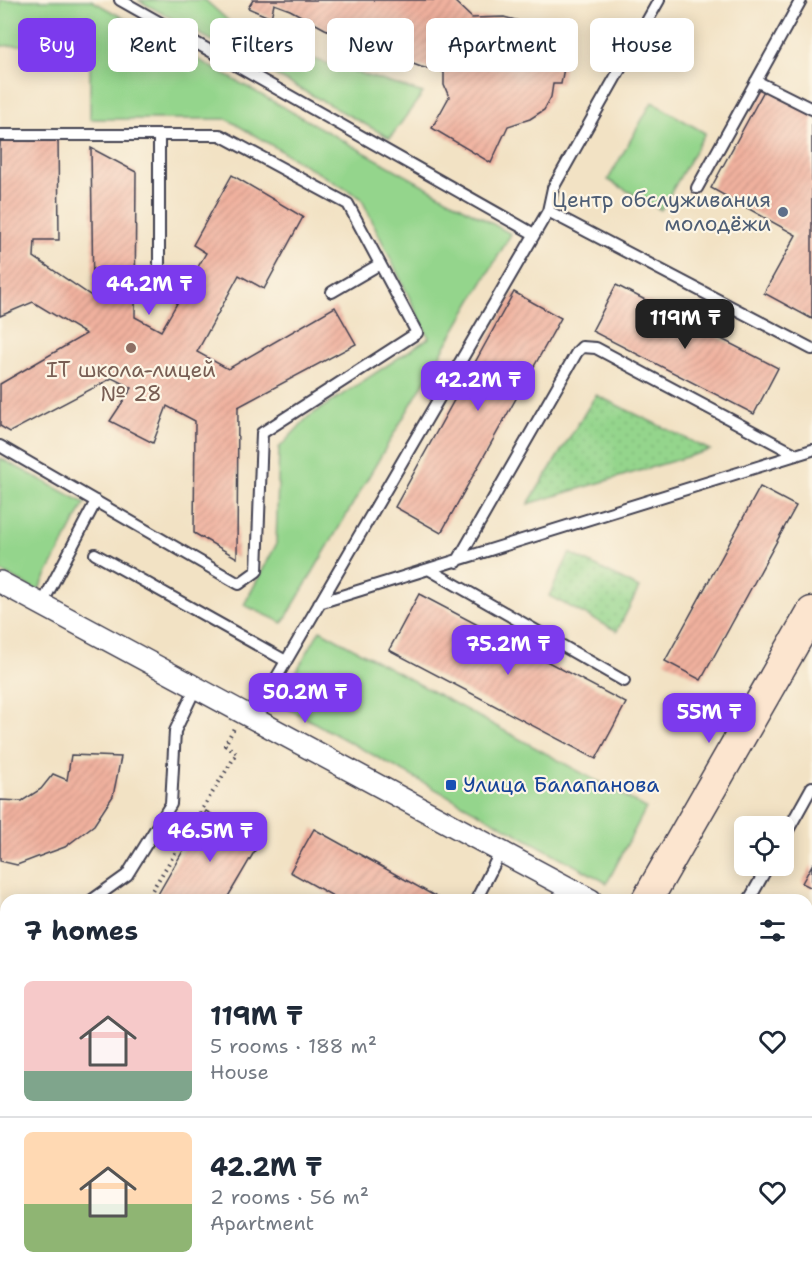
<!DOCTYPE html>
<html lang="en">
<head>
<meta charset="utf-8">
<style>
	:root { --surface:#fff; --page:#f6f6f7; --text:#1f2937; --muted:#747a83; --line:#e0e1e3; --accent:#7c3aed }
	body { margin:0; font-family:"Shantell Sans",sans-serif; background:var(--page); color:var(--text); height:100vh; display:flex; flex-direction:column; font-size:22px; white-space:nowrap }
	* { box-sizing:border-box; margin:0 }
	p { font-size:20px; color:var(--muted) }
	.icon { flex:none; width:33px; height:33px; fill:none; stroke:currentColor; stroke-width:2; stroke-linecap:round; stroke-linejoin:round }
	.map { position:relative; flex:1; overflow:hidden }
	.panel { position:absolute; left:0px; top:894px; width:813px; height:386px; display:flex; flex-direction:column; background:var(--surface); border-radius:18px 18px 0 0; box-shadow:0 3px 15px #0003 }
	.panel>* { flex:none }
	.top-card { position:absolute; left:18px; top:18px; width:777px; height:54px; display:flex; gap:12px }
	.buttons { position:absolute; left:734px; top:816px; display:grid; gap:12px }
	.buttons a { display:grid; place-items:center; width:60px; height:60px; border-radius:9px; background:var(--surface); box-shadow:0 3px 15px #0003; font-size:30px }
	.price { position:absolute; translate:-50% -51px; padding:0 14px; border-radius:12px; background:var(--accent); color:#fff; font-size:20px; line-height:39px; filter:drop-shadow(0 2px 3px #0008) }
	.price::after { content:''; position:absolute; left:50%; top:36px; width:18px; height:14px; margin-left:-9px; background:inherit; clip-path:polygon(0 0,100% 0,50% 100%) }
	.price.current { background:#222; color:#fff }
	ul { padding:0; list-style:none }
	li { display:flex; align-items:center; gap:18px; height:150px; padding:0 24px }
	li+li { border-top:2px solid var(--line) }
	li span { display:grid; place-items:center; flex:none; width:168px; height:120px; border-radius:9px; color:#555 }
	li>.icon { margin-inline-start:auto }
	span .icon { width:72px; height:72px; fill:#fffc; stroke-width:1 }
	li b { font-size:26px }
	h2 { display:flex; justify-content:space-between; align-items:center; height:72px; padding:0 24px; font-size:26px }
	.tag { padding:0 21px; border-radius:9px; background:var(--surface); box-shadow:0 3px 15px #0003; font-size:21px; line-height:54px }
	.tag.current { background:var(--accent); color:#fff }
	.map>svg:first-child { display:block }
</style>
</head>
<body>
<div class="map">
<svg width="812" height="1279" viewBox="0 0 812 1279">
	<defs>
		<pattern id="park-dots" width="8" height="8" patternUnits="userSpaceOnUse" patternTransform="scale(1.5)"><rect width="8" height="8" fill="#94d58c"/><path d="M2 2h.1M6 6h.1" fill="none" stroke="#7fb77a" stroke-width="1.8" stroke-linecap="round"/></pattern>
		<pattern id="building-hatch" width="6" height="6" patternUnits="userSpaceOnUse" patternTransform="scale(1.5)"><rect width="6" height="6" fill="#f0b19e"/><path d="M-1 1l2-2M0 6l6-6M5 7l2-2" fill="none" stroke="#ce9889"/></pattern>
	</defs>
	<rect width="100%" height="100%" fill="#fcf5e5"/>
	<filter id="ink" filterUnits="userSpaceOnUse"><feTurbulence type="fractalNoise" baseFrequency=".0167" numOctaves="2"/><feDisplacementMap in="SourceGraphic" scale="12" xChannelSelector="R" yChannelSelector="G"/><feConvolveMatrix kernelMatrix="1 2 1 2 8 2 1 2 1" color-interpolation-filters="sRGB"/></filter>
	<filter id="wash" filterUnits="userSpaceOnUse"><feTurbulence type="fractalNoise" baseFrequency=".008" numOctaves="4" result="noise"/><feDisplacementMap in="SourceGraphic" scale="24" xChannelSelector="R" yChannelSelector="G"/><feGaussianBlur stdDeviation="1.35" result="paint"/><feColorMatrix in="noise" values="0 0 0 0 0 0 0 0 0 0 0 0 0 0 0 0 0 1.4 0 .05"/><feComposite in="paint" operator="in"/></filter>
	<g filter="url(#wash)">
		<rect width="100%" height="100%" fill="#f2e2c4"/>
		<!-- grass -->
		<path fill="#94d58c" stroke="#5b7c64" stroke-width="1.5" d="M0 0H91L511 234 283 623 244 605 276 545 279 448 308 417 429 338 361 198 227 119H90V42L0 46Z
			M138 0H205L249 39 423 93 390 138Z
			M652 102 705 133 661 210 608 180Z
			M0 458 85 503 38 591 0 571Z
			M320 630 646 808 607 883 278 703Z
			M6 936V1061L0 1057V937Z
			M452 1274H593L604 1279H449Z"/>
		<!-- park -->
		<path fill="url(#park-dots)" stroke="#5b7c64" stroke-width="1.5" d="M596 395 710 450 528 504Z
			M570 553 639 588 617 631 549 596Z
			M807 1219 812 1221V1279H741L744 1274H807Z"/>
		<g id="blocks">
			<!-- building -->
			<path fill="url(#building-hatch)" d="M253 0H453L472 18 504 17 523 22 536 30 550 43 554 58 564 56V68L561 84H553L551 97 544 110 530 119 508 126 491 163 432 128 449 97 444 85V72L421 67 366 46 325 29 290 10 274 4 271 18 248 8Z
				M766 87 812 112V319L764 293 796 235 711 188Z
				M0 133H58L59 240H35L34 257 93 297 91 148 136 172 135 317 161 331 206 253 193 245 232 175 303 217 264 289 239 275 197 352 228 369 335 307 356 344 238 407 237 558 194 533 195 421 167 406 153 443 110 421 132 388 112 378 10 432 0 426V384L86 334 33 302 0 316Z
				M616 285 778 368 754 414 592 331Z
				M514 292 561 318 441 533 395 507Z
				M760 487 796 506 701 680 665 661Z
				M419 594 626 703 596 759 389 650Z
				M71 755 121 757 113 796 94 825 65 847 43 855 17 865 0 861V800L22 801 41 789 53 774 67 780Z
				M206 811 260 842 226 900H163L157 896Z
				M314 829 442 900H340L290 872Z
				M812 865V888L802 883Z
				M808 1104 812 1106V1158L807 1155Z
				M259 1274H318L320 1279H266Z"/>
		</g>
	</g>
	<g filter="url(#ink)">
		<use href="#blocks" fill-opacity="0" stroke="#413f50" stroke-width="1.5"/>
		<g fill="none" stroke-linecap="round" stroke-linejoin="round">
			<defs>
				<path id="lane" d="M120 0 534 234
					M756 81 812 109
					M0 135H220L348 204 417 333 262 433 257 571 239 584 0 446
					M159 135V283
					M697 188 801 0
					M548 211 553 188 659 0
					M332 292 380 264
					M95 554 286 661
					M457 562 577 352 582 347 596 348 797 455
					M430 570 624 681
					M319 603 812 450
					M42 604 96 501
					M253 718 548 211 812 349
					M783 839 812 787
					M92 900 127 875 171 804 175 731 196 687
					M476 900 501 851
					M749 900 768 866
					M0 926 6 927
					M0 1106 6 1097
					M0 1187 6 1191
					M807 1193 812 1196
					M147 1274 156 1279
					M674 1274 676 1279
					M534 1279 537 1274"/>
				<path id="street" d="M0 582 591 900
					M807 1019 812 1022
					M0 1070 6 1073
					M372 1274 382 1279"/>
				<path id="secondary" d="M647 900 812 612
					M439 1279 442 1274"/>
			</defs>
			<!-- lane casing -->
			<use href="#lane" stroke="#413f50" stroke-width="14"/>
			<!-- street casing -->
			<use href="#street" stroke="#413f50" stroke-width="24"/>
			<!-- secondary casing -->
			<use href="#secondary" stroke="#413f50" stroke-width="33"/>
			<!-- path -->
			<path stroke="#413f50" stroke-width="4" stroke-dasharray="1.5 4.5" stroke-linecap="butt" d="M146 900 237 753 225 745 234 728"/>
			<!-- lane -->
			<use href="#lane" stroke="#fff" stroke-width="10"/>
			<!-- street -->
			<use href="#street" stroke="#fff" stroke-width="21"/>
			<!-- secondary -->
			<use href="#secondary" stroke="#fce5cf" stroke-width="30"/>
		</g>
	</g>
	<!-- markers -->
	<circle fill="#5c6f8a" stroke="#fcf5e5" stroke-width="2" cx="783" cy="212" r="6"/>
	<circle fill="#8d6e63" stroke="#fcf5e5" stroke-width="2" cx="131" cy="348" r="6"/>
	<rect fill="#1a4fb4" stroke="#fcf5e5" stroke-width="2" x="445" y="779" width="12" height="12" rx="3"/>
	<g text-anchor="middle" dominant-baseline="central" stroke-width="4.5" stroke-linejoin="round" paint-order="stroke">
		<!-- service labels -->
		<g font-size="21" fill="#4e5e75" stroke="#fcf5e5" text-anchor="end">
			<text x="771" y="200">Центр обслуживания<tspan x="771" dy="24">молодёжи</tspan></text>
		</g>
		<!-- education labels -->
		<g font-size="21" fill="#785e54" stroke="#fcf5e5">
			<text x="131" y="370">IT школа-лицей<tspan x="131" dy="24">№ 28</tspan></text>
		</g>
		<!-- transit labels -->
		<g font-size="21" fill="#164399" stroke="#fcf5e5" text-anchor="start">
			<text x="463" y="785">Улица Балапанова</text>
		</g>
	</g>
</svg>
<div class="buttons">
<a><svg class="icon" aria-label="locate" viewBox="0 0 24 24"><circle cx="12" cy="12" r="6"/><path d="M12 2v4M12 18v4M2 12h4M18 12h4"/></svg></a>
</div>
<b class="price" style="left:149px;top:316px">44.2M ₸</b>
<b class="price current" style="left:685px;top:350px">119M ₸</b>
<b class="price" style="left:478px;top:412px">42.2M ₸</b>
<b class="price" style="left:508px;top:676px">75.2M ₸</b>
<b class="price" style="left:305px;top:724px">50.2M ₸</b>
<b class="price" style="left:709px;top:744px">55M ₸</b>
<b class="price" style="left:210px;top:863px">46.5M ₸</b>
<div class="top-card">
<a class="tag current">Buy</a>
<a class="tag">Rent</a>
<a class="tag">Filters</a>
<a class="tag">New</a>
<a class="tag">Apartment</a>
<a class="tag">House</a>
</div>
<section class="panel">
<h2>7 homes<svg class="icon" aria-label="filters" viewBox="0 0 24 24"><path d="M4 7h16M4 17h16"/><circle cx="9" cy="7" r="2"/><circle cx="15" cy="17" r="2"/></svg></h2>
<ul>
<li><span style="background:linear-gradient(#f6c9c9 75%,#7fa58c 0)"><svg class="icon" aria-label="home" viewBox="0 0 24 24"><path d="M3 11l9-7 9 7M6 9v11h12V9"/></svg></span><div><b>119M ₸</b><p>5 rooms · 188 m²</p><p>House</p></div><svg class="icon" aria-label="heart" viewBox="0 0 24 24"><path d="M12 20l-8-8c-3-5 5-10 8-4 3-6 11-1 8 4z"/></svg></li>
<li><span style="background:linear-gradient(#ffd9b3 60%,#8fb573 0)"><svg class="icon" aria-label="home" viewBox="0 0 24 24"><path d="M3 11l9-7 9 7M6 9v11h12V9"/></svg></span><div><b>42.2M ₸</b><p>2 rooms · 56 m²</p><p>Apartment</p></div><svg class="icon" aria-label="heart" viewBox="0 0 24 24"><path d="M12 20l-8-8c-3-5 5-10 8-4 3-6 11-1 8 4z"/></svg></li>
</ul>
</section>
</div>
</body>
</html>
